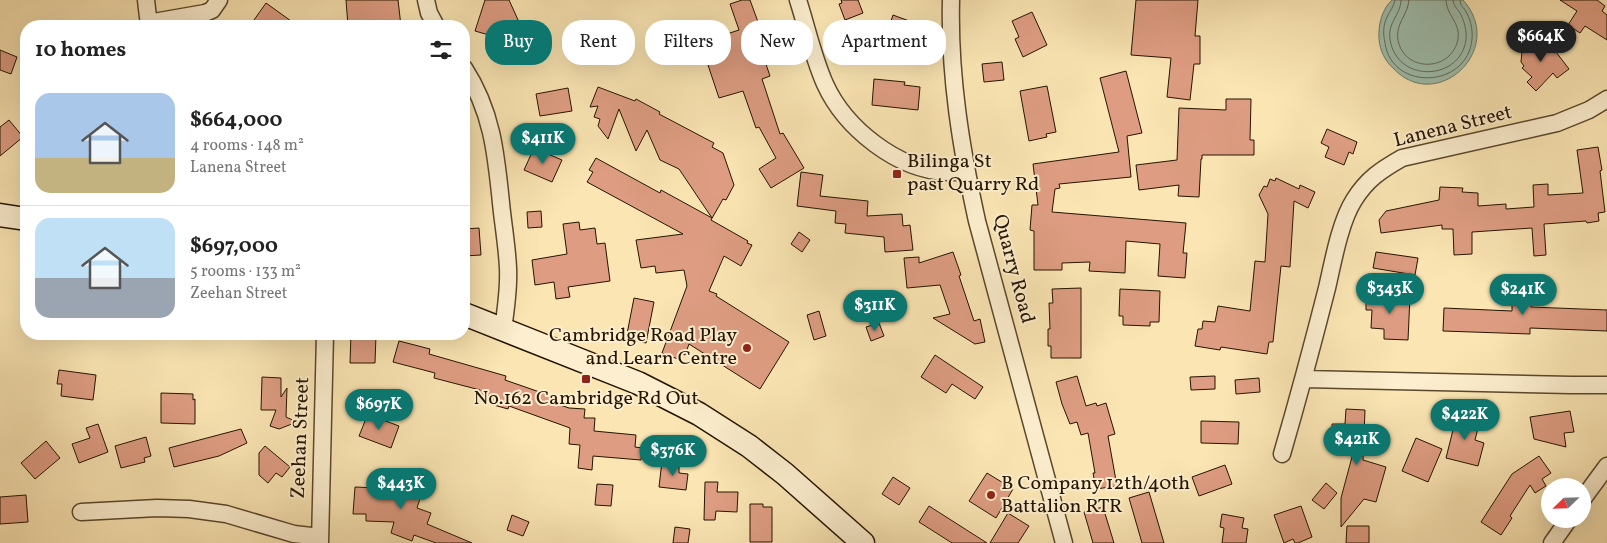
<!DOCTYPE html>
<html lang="en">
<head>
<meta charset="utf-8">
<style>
	:root { --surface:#fff; --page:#f2f2f2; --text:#222; --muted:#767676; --line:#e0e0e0; --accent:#0f766e }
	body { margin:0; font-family:Vollkorn,serif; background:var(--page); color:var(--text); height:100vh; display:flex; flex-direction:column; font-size:19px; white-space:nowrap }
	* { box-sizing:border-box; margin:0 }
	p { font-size:16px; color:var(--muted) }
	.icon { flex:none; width:28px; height:28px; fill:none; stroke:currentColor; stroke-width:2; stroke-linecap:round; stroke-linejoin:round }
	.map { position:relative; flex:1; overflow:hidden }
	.side { position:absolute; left:20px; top:20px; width:450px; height:320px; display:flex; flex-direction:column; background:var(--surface); border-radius:20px; box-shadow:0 5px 20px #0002 }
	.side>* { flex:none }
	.hud { position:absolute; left:485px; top:20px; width:475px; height:45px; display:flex; gap:10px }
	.needle { width:32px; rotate:247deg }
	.fabs { position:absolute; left:1541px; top:478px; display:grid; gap:10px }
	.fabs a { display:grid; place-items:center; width:50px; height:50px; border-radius:50%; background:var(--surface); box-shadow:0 5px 20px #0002; font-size:25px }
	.price { position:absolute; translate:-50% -42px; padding:0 11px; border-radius:18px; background:var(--accent); color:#fff; font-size:16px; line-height:32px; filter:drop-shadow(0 1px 2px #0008) }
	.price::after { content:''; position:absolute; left:50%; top:30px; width:15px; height:11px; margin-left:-8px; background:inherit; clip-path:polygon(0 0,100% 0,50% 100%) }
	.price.selected { background:#222; color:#fff }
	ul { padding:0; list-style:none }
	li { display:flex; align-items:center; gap:15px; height:125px; padding:0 15px }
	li+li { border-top:1px solid var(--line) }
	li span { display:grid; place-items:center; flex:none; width:140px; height:100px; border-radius:15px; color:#555 }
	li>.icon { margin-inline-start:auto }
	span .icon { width:60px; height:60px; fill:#fffc; stroke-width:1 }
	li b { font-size:21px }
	h2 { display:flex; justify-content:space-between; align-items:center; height:60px; padding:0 15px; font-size:21px }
	.chip { padding:0 18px; border-radius:20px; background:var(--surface); box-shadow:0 5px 20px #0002; font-size:18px; line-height:45px }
	.chip.selected { background:var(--accent); color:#fff }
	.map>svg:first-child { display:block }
</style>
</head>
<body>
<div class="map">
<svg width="1607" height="543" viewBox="0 0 1607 543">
	<rect width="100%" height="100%" fill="#fae5b3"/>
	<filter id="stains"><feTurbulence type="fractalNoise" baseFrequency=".004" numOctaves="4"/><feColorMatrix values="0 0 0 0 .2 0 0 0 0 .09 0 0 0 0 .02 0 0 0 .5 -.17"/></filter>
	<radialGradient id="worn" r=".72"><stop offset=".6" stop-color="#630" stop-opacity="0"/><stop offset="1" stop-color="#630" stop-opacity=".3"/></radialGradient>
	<!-- water -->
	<path fill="#9ebfaf" stroke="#6e7b69" d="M1392 0H1463C1507 49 1437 114 1394 69 1385 61 1380 51 1379 39 1378 25 1382 9 1392 0Z"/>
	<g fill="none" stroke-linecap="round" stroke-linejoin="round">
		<!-- shore -->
		<path stroke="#626a58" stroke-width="1" d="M1395 0C1394 6 1390 11 1387 17 1383 25 1383 34 1385 43 1392 92 1468 88 1472 39 1473 29 1470 18 1465 10 1462 6 1460 5 1460 0
			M1401 0C1401 16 1385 23 1391 44 1401 83 1460 80 1466 40 1467 31 1464 20 1460 13 1457 8 1454 7 1453 0
			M1409 0C1408 15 1395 24 1398 40 1404 73 1452 72 1458 39 1461 23 1446 15 1446 0"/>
	</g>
	<!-- building -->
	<path fill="#de9d82" stroke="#251400" d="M346 0H398L401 26H348Z
		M485 0H509L519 22 514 39 504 36 492 42 489 35 475 31Z
		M742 0H750L758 22 755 24 758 31 755 32 770 76 762 79 780 134 783 133 804 168 771 188 759 169 776 158 759 127 756 128 743 91 719 98 705 56 703 57 699 43 739 30 730 4Z
		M841 0H858L863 13 845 20 839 4 842 3Z
		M1136 0H1198L1195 36H1200V64H1194L1190 100 1167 97 1171 58 1131 55Z
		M1560 0H1597L1605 6 1602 11 1607 15V40L1585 26 1580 33 1568 25 1577 11Z
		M266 3 298 26H262L254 20Z
		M1032 12 1047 45 1023 57 1015 39 1019 37 1012 21Z
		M893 15 912 22 909 29 914 31 904 57 882 48Z
		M1523 40 1545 42 1554 53 1556 52 1569 69 1557 78 1553 73 1536 91 1527 82 1532 77 1522 68 1524 66 1521 62Z
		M0 50 17 57 11 74 0 70Z
		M1002 62 1004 80 984 82 982 64Z
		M1126 71 1142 133 1127 136 1131 177 1059 184 1060 188 1055 189 1052 212 1186 223 1183 253H1187L1185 278 1158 276 1160 244 1126 241 1125 273 1089 271 1090 262 1062 263V270H1034V231L1030 230 1032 205H1038L1033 164 1119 152 1100 78Z
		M874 79 905 82 904 85 920 87 918 110 872 105Z
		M1047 86 1056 132 1046 134 1047 137 1029 141 1020 91Z
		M598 87 635 101 636 99 660 112 659 114 714 143 712 147 723 153 734 185 726 200 723 199 711 220 748 241 747 243 752 245 741 266 724 256 709 291 717 294 716 296 789 342 760 389 689 344 685 355 681 353 678 359 662 353 687 286 684 270 656 273 655 266 641 268 636 240 683 234 587 182 593 172 589 170 596 158 660 193 661 190 712 218 679 169 660 160 647 130 636 151 619 109 608 139 598 126 600 119 594 117 598 106 590 107Z
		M568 88 572 111 540 116 536 94Z
		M1226 99H1251L1250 140H1254V155H1202V159H1201L1199 197 1178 196 1179 185 1139 190 1136 165 1177 160 1179 108 1226 110Z
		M9 120 23 137 0 156V127Z
		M1327 129 1357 142 1353 154 1349 152 1344 165 1325 157 1329 147 1321 143Z
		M1598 147 1602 170 1600 171 1605 212 1598 213 1599 221 1587 223 1586 221 1544 224 1546 255 1534 256 1532 228 1472 232V254L1454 255 1453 229H1442V225L1381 233 1379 220 1386 211 1439 200 1440 187 1463 188 1462 192 1478 193V206L1506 204V209L1534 207 1533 185 1548 184V195L1583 193 1577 150Z
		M534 148 562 160 552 182 524 170Z
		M801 172 823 175 820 196 868 201 867 216 902 214 903 226 910 225 913 250 885 252 884 237 845 233 846 224 835 223 836 211 797 206Z
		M1276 178 1299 189 1300 185 1315 192 1308 208 1294 201 1290 267 1281 266 1273 342H1269L1267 354 1221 347 1220 350 1195 346 1198 329H1202L1203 321 1215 322 1218 306 1250 311 1255 261 1265 262 1268 214 1259 195 1264 186 1267 187 1270 179 1275 181Z
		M541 211 542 227 528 228 527 212Z
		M579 222 580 230 595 228 597 244 605 243 610 281 568 287 570 297 556 299 554 282 535 285 532 260 567 254 563 224Z
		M479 228 481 255 464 256V229Z
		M799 232 810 240 802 252 791 244Z
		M953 252 961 275 959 276 974 321 980 319 985 342 975 344 933 318 950 314 940 285 907 288 904 258 919 257V263Z
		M1376 252 1418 258 1415 275 1373 268Z
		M1512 278H1531V307L1607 310V331L1530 328V334L1443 331 1444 308 1512 311Z
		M1081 288V358H1051V346H1048V329H1050L1049 303H1053L1052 289Z
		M1120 289 1160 291 1159 322H1150V326L1123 325V316H1119Z
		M1366 293 1410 296 1408 340 1384 339V329L1371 328 1372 310H1366Z
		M634 298 654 302 646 343 626 339Z
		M819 311 826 336 814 340 807 315Z
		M879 323 884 336 871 341 866 327Z
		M351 334 376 335 375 363H350Z
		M399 341 430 349 429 354 506 376 505 380 551 396 549 401 569 408 585 409 584 418H595L594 431 636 435 635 447 642 448 641 460 593 456 592 470 578 468 580 445 569 444 570 428 509 406 508 409 490 404 492 397 479 393 480 390 434 378 435 373 393 362Z
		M935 355 983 387 975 399 952 384 946 393 921 377Z
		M59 370 96 375 93 400 61 396 62 384H57Z
		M1077 376 1086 406 1096 403 1097 406 1106 403 1115 434 1108 436 1117 486 1096 489 1093 473H1095L1088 433 1081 435 1077 422 1070 424 1062 404 1056 382Z
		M1215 376V389L1191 390 1190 377Z
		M262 377 281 378V397L287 388 286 417 297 422 279 429 270 426 276 410H261Z
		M1259 378 1260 392 1236 394 1235 380Z
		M161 393 193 394V400L195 399V424L161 423Z
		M1346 409 1365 410 1363 460 1386 467 1376 502 1364 499 1341 527V498L1356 442 1332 441V424H1345Z
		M1570 411 1574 432 1564 433 1566 447 1534 439 1530 417Z
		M1457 414 1480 420 1475 440 1484 443 1478 466 1446 458Z
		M367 416 375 417 399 426 391 448 359 436Z
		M1201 421 1239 422 1238 444 1201 443Z
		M98 424 108 452 79 463 72 444 90 438 86 428Z
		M241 429 247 443 219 456 174 467 169 448Z
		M146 437 151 456 144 458 145 462 121 468 115 446Z
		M1416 438 1442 449 1428 482 1402 471Z
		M46 441 60 458 35 479 21 463Z
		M265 446 290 467 282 477 276 473 268 483 259 475V453Z
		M1539 456 1551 473 1542 479 1546 486 1535 493 1530 485 1510 516 1512 518 1501 535 1481 522 1512 474Z
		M662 461 679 463V473L688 474 686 490 659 487Z
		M1225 465 1232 484 1199 496 1192 477Z
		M406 470 427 476 417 508 431 513 427 524 472 543H436L414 535 412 541 391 533 394 522 366 521V514H353L355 487 400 489Z
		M987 473 1013 489 996 518 969 501Z
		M893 477 910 488 899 505 882 494Z
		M705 482H718L717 492H738L737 512 716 511 715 520H704Z
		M1326 483 1337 493 1324 509 1312 500Z
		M597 484 613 485 611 506 595 505Z
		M1149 492 1164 543H1142L1129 498Z
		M26 495 28 522 0 524V497Z
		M750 504H763V507H772V542H750Z
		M929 506 987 543H952L919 522Z
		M1301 506 1312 537 1298 543H1295L1293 539 1284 543 1274 515Z
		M1103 507 1114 543H1093L1084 512Z
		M1008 513 1029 526 1018 543H990Z
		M1222 514 1244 518 1242 528 1248 529 1246 543H1222L1224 528 1220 527Z
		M512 515 529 522 523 536 507 530Z
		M1347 526H1369V543H1346Z
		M675 527 690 529 688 543H673Z"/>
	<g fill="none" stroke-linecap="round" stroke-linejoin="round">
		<defs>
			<path id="minor" d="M146 0 149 26
				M426 0 429 13 436 26
				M798 0C807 28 813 57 825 84 845 128 897 170 947 172 953 173 960 171 966 171
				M951 0C949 75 961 148 977 221L1064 543
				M148 23 205 13 212 10 219 0
				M464 68C492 111 496 153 501 203 503 224 507 246 508 268 509 288 506 309 503 329
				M1304 379 1571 385H1607
				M1282 454C1298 399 1313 343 1327 288 1333 262 1340 222 1354 200 1367 179 1381 170 1402 158L1557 123 1589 110 1607 99
				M1582 500 1607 466
				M81 512 157 508 189 509 226 514 294 534 320 537
				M320 543 325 334
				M1552 543 1569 519"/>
			<path id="secondary" d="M0 215 26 219
				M464 314 638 383 699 414 749 446 785 474 863 543"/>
		</defs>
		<!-- minor casing -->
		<use href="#minor" stroke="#5a482d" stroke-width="19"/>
		<!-- secondary casing -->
		<use href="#secondary" stroke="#251400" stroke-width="25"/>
		<!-- minor -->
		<use href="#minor" stroke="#fceece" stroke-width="16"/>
		<!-- secondary -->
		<use href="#secondary" stroke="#fceece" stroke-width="22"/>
	</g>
	<!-- markers -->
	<g fill="#8f2418" stroke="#fceece" stroke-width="2">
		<rect x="892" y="169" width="10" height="10" rx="2.5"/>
		<circle cx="747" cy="348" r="5"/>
		<rect x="581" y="374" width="10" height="10" rx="2.5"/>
		<circle cx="991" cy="495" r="5"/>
	</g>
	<g text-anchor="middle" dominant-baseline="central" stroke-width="4" stroke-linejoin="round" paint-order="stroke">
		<!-- street labels -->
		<g font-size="20" fill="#251400" stroke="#fceece">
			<text transform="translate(1453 127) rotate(-14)">Lanena Street</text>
			<text transform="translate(1013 269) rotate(75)">Quarry Road</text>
			<text transform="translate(301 438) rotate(-88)">Zeehan Street</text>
		</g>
		<!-- poi labels -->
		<g font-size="20" fill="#251400" stroke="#fceece" text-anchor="start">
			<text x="907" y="162">Bilinga St<tspan x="907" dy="23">past Quarry Rd</tspan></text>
			<text x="737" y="336" text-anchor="end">Cambridge Road Play<tspan x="737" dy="23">and Learn Centre</tspan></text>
			<text x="586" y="399" text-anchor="middle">No.162 Cambridge Rd Out</text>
			<text x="1001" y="484">B Company 12th/40th<tspan x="1001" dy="23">Battalion RTR</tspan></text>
		</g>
	</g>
	<rect width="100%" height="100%" filter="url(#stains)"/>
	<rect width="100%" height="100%" fill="url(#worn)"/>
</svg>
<div class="fabs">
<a><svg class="needle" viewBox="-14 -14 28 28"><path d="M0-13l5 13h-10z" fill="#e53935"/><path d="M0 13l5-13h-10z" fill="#767676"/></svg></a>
</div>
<b class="price selected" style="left:1541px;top:63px">$664K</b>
<b class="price" style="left:543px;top:165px">$411K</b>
<b class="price" style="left:1390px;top:315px">$343K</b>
<b class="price" style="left:1523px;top:316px">$241K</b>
<b class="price" style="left:875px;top:332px">$311K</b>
<b class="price" style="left:379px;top:431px">$697K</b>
<b class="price" style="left:1465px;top:441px">$422K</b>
<b class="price" style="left:1357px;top:466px">$421K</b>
<b class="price" style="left:673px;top:477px">$376K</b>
<b class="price" style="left:401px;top:510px">$443K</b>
<div class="hud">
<a class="chip selected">Buy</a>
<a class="chip">Rent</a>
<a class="chip">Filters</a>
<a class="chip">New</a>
<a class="chip">Apartment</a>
</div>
<section class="side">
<h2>10 homes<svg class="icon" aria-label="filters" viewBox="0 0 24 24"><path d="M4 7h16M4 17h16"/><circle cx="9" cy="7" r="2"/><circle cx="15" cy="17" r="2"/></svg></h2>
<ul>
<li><span style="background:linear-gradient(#a9c7e8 65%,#c2b280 0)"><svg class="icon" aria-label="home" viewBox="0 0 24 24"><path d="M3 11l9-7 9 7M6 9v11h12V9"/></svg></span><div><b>$664,000</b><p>4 rooms · 148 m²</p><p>Lanena Street</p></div></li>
<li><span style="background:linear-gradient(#bfe0f5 60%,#9aa5b1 0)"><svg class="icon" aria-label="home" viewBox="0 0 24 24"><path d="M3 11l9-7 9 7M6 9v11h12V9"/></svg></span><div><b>$697,000</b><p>5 rooms · 133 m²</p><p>Zeehan Street</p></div></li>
</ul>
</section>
</div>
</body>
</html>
